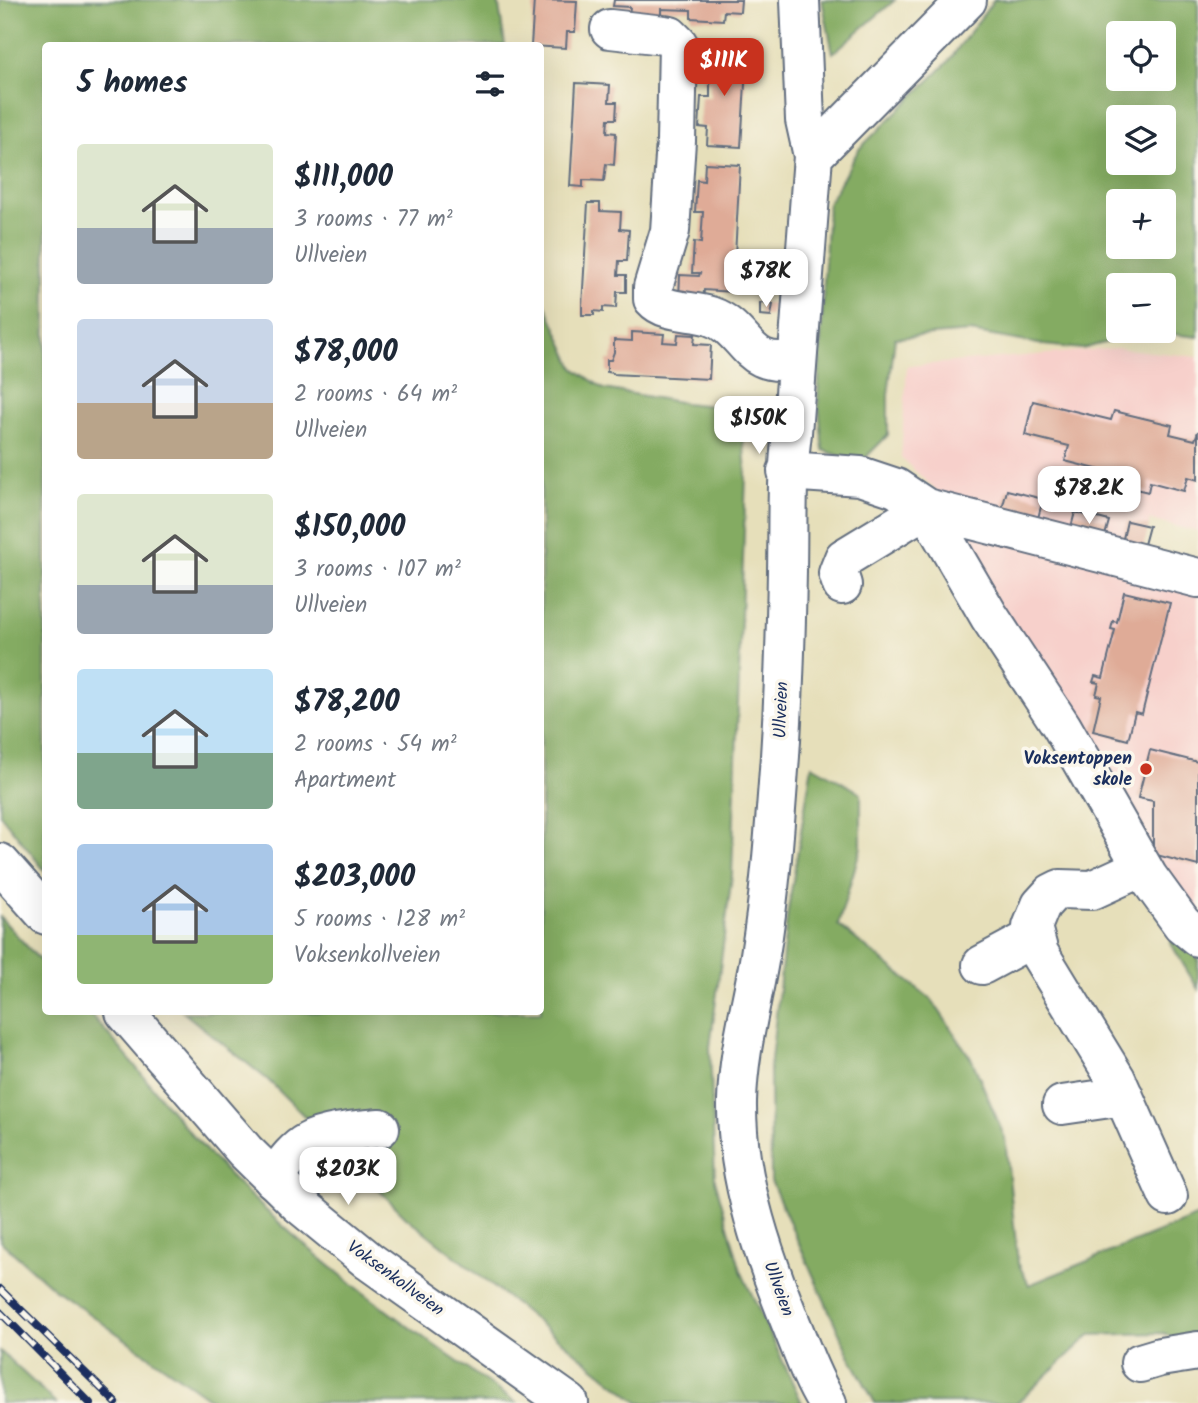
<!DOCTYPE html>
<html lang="en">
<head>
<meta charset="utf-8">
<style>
	:root { --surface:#fff; --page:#f6f6f7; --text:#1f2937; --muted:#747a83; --accent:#c8321e }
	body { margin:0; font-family:Kalam,sans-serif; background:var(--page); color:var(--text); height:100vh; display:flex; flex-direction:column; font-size:26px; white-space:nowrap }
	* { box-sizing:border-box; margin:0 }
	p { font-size:23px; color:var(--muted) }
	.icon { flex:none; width:38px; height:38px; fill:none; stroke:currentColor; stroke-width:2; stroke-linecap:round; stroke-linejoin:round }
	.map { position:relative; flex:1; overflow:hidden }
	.details { position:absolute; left:42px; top:42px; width:502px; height:973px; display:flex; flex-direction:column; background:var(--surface); border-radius:7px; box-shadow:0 7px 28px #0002 }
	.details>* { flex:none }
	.buttons { position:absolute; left:1106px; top:21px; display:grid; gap:14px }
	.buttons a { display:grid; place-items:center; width:70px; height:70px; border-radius:7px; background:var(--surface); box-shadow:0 7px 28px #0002; font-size:35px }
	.price { position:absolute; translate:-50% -60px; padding:0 16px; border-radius:14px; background:#fff; color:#222; font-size:23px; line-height:46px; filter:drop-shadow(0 2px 4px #0008) }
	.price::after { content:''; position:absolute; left:50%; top:42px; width:21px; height:16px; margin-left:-10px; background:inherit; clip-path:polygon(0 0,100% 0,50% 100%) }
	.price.selected { background:var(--accent); color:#fff }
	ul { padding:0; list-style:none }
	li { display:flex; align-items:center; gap:21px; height:175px; padding:0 35px }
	li span { display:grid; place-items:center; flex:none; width:196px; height:140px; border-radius:7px; color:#555 }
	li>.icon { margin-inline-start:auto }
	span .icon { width:84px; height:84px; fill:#fffc; stroke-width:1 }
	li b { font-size:30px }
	h2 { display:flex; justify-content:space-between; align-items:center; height:84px; padding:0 35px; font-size:30px }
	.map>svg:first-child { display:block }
</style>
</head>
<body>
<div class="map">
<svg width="1198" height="1403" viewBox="0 0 1198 1403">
	<rect width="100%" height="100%" fill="#fbf7ec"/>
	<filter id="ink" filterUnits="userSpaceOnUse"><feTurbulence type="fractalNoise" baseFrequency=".0143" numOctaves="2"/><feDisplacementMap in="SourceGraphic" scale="14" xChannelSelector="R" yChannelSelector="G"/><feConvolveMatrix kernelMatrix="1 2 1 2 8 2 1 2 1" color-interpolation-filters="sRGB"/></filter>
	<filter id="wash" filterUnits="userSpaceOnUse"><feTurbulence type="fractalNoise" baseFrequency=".00686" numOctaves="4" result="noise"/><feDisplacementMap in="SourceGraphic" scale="28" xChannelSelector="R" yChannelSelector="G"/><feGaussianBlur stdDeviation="1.57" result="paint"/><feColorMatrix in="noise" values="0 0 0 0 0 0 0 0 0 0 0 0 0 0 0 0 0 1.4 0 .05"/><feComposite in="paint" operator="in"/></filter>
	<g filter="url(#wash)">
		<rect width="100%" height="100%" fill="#e6dfba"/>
		<!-- built -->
		<path fill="#f7d0cb" d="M1117 348 1198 357V532L1150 520 1143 548 948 501 901 458 907 366Z
			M947 505 1198 565V940L1013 631Z"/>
		<!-- forest -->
		<path fill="#84ab62" stroke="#506d60" stroke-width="2" fill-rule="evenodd" d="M0 0H498L505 45 46 46 45 871 0 814Z
			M822 0H895L833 53Z
			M994 0H1198V337L1148 331 1082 349 1044 345 970 332 895 338 888 395V435L860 463 823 450 818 396 828 204 859 149 947 63ZM1118 33H1164V79H1118ZM1118 117H1164V163H1118ZM1118 201H1164V247H1118ZM1118 285H1164V331H1118Z
			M541 295 574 368 604 389 685 403 741 409 746 474 732 875 710 1047 715 1180 741 1271 802 1403H639L406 1217 268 1080 183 1012H541Z
			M812 765 861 793V847L838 925 932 1000 972 1060 1005 1138 1018 1263 1029 1285 1198 1216V1351L1164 1333 1090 1335 1017 1403H875L848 1353 771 1181 770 1068 788 910Z
			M0 917 45 966 46 1012H88C132 1058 168 1111 212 1157 302 1253 409 1329 517 1403H216L54 1289 0 1241Z
			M1181 934 1198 940V989L1170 942Z
			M0 1351 56 1403H0Z"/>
		<g id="blocks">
			<!-- building -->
			<path fill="#dfab97" d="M534 0 577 1 575 32H567L566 48 531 46Z
				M614 0H741L740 12 724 11 723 20 691 18V10L661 9V16L629 15 630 7 613 6Z
				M712 50 747 52 741 147 707 145 708 128 699 127 701 97H710V82H702L703 66 711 67Z
				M576 83 610 85 609 102H617L616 119H608L607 132 616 133 614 165 606 164 604 181 583 180V187L570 186Z
				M705 163 740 165 733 292 704 290 703 301 679 299 680 275 699 276 700 273H692L694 242 701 243 703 212H695L697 180 704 181Z
				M588 203H600V211L621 212 620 229 629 230 627 261H619L618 275H626V292H617L616 308 603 307V312L594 311V315H582V306Z
				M760 303 773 304 771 316 760 315Z
				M632 332 664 334 663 342 677 343 678 334 695 335 694 344 711 345 709 379 613 374V373L607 372V360H611L614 352V340L632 341Z
				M1033 401 1111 420 1114 411 1172 425 1170 434 1195 440 1198 431V480L1188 477 1184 491 1150 482 1148 492 1125 486 1126 482 1098 476 1100 470 1065 461 1069 446 1025 435Z
				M1007 490 1043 499 1037 522 1001 513Z
				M1075 512 1109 521 1104 539 1070 531Z
				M1127 521 1149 526 1143 548 1122 543Z
				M1124 592 1170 603 1142 714 1135 712 1128 740 1093 731 1101 696 1096 695 1099 683 1093 682 1095 676 1103 678 1115 630 1111 629 1113 621 1117 622Z
				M1150 750 1198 762V866L1153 854V801L1138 798Z"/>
		</g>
	</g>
	<g filter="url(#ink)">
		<use href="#blocks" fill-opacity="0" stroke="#626d7e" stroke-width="2"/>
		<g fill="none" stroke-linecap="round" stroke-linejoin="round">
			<defs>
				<path id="minor" d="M800 0 805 120 813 156 792 433C786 479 788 524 787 571 786 632 784 694 780 756 775 822 771 889 760 955 752 1004 738 1051 737 1102 736 1180 765 1260 794 1331 804 1356 813 1381 827 1403
					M610 29 664 35 670 36 678 44 676 141 670 231 653 287V299C665 313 693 310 710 316 749 329 744 371 797 359
					M813 156 967 0
					M787 471 860 476 896 488 926 508 1198 578
					M926 508 989 616 1062 727 1148 877 1182 924 1198 937
					M842 585 838 573 844 558 926 508
					M1142 867 1092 890 1060 889 1052 893 1041 905 1032 927 1039 953 1116 1079 1168 1196
					M982 965 1034 937
					M1062 1105 1124 1096
					M273 1179C283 1166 293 1150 308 1142 325 1132 360 1130 380 1128
					M1140 1363 1160 1357 1198 1351"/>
				<path id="major" d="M0 863 46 915
					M125 1012 245 1151 298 1203 369 1261 569 1403"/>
			</defs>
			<!-- minor casing -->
			<use href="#minor" stroke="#626d7e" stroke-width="42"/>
			<!-- major casing -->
			<use href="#major" stroke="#626d7e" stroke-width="42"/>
			<!-- minor -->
			<use href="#minor" stroke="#fff" stroke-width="38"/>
			<!-- major -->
			<use href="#major" stroke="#fff" stroke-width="38"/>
			<defs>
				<path id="rail" d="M0 1289 116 1403
					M0 1312 90 1403"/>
			</defs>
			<!-- rail casing -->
			<use href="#rail" stroke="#1b2f5e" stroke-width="8"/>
			<!-- rail -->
			<use href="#rail" stroke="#fbf7ec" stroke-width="5" stroke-dasharray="16" stroke-linecap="butt"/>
		</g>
	</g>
	<!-- markers -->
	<circle fill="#c8321e" stroke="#fbf7ec" stroke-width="2.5" cx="1146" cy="769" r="7"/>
	<g text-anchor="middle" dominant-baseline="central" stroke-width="7" stroke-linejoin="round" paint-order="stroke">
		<!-- street labels -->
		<g font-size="18" fill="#1b2f5e" stroke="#fbf7ec">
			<text transform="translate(782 710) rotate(-88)">Ullveien</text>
			<text transform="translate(395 1279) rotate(36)">Voksenkollveien</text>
			<text transform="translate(778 1289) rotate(70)">Ullveien</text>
		</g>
		<!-- poi labels -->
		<g font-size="18" font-weight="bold" fill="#1b2f5e" stroke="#fbf7ec" text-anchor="end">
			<text x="1132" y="759">Voksentoppen<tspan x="1132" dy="21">skole</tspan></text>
		</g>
	</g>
</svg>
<div class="buttons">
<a><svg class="icon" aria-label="locate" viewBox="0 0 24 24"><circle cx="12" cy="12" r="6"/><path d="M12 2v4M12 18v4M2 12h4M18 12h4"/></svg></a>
<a><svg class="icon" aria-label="layers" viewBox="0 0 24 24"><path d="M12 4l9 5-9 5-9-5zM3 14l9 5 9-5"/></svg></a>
<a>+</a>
<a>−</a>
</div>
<b class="price selected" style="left:724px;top:98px">$111K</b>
<b class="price" style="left:766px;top:309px">$78K</b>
<b class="price" style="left:759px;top:456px">$150K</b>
<b class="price" style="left:1089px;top:526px">$78.2K</b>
<b class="price" style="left:348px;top:1207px">$203K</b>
<section class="details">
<h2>5 homes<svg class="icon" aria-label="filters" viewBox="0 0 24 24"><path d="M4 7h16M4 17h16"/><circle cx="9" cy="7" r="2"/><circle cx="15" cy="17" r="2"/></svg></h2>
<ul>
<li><span style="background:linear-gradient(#dfe7d0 60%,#9aa5b1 0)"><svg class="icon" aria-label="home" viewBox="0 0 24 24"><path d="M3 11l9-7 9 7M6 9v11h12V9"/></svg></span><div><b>$111,000</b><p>3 rooms · 77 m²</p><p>Ullveien</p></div></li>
<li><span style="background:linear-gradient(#c9d6e8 60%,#b9a48a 0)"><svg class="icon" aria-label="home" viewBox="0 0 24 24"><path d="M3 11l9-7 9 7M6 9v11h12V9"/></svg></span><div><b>$78,000</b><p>2 rooms · 64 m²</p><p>Ullveien</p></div></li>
<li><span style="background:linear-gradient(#dfe7d0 65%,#9aa5b1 0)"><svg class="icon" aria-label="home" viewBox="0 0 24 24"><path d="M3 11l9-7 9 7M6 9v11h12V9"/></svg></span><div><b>$150,000</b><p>3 rooms · 107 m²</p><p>Ullveien</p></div></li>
<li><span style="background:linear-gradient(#bfe0f5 60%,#7fa58c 0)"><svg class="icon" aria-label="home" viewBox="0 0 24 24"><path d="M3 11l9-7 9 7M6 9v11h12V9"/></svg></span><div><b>$78,200</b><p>2 rooms · 54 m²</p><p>Apartment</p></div></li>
<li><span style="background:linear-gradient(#a9c7e8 65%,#8fb573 0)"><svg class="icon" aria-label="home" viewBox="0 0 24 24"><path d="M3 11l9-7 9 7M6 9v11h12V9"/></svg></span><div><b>$203,000</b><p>5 rooms · 128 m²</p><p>Voksenkollveien</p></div></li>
</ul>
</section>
</div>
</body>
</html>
